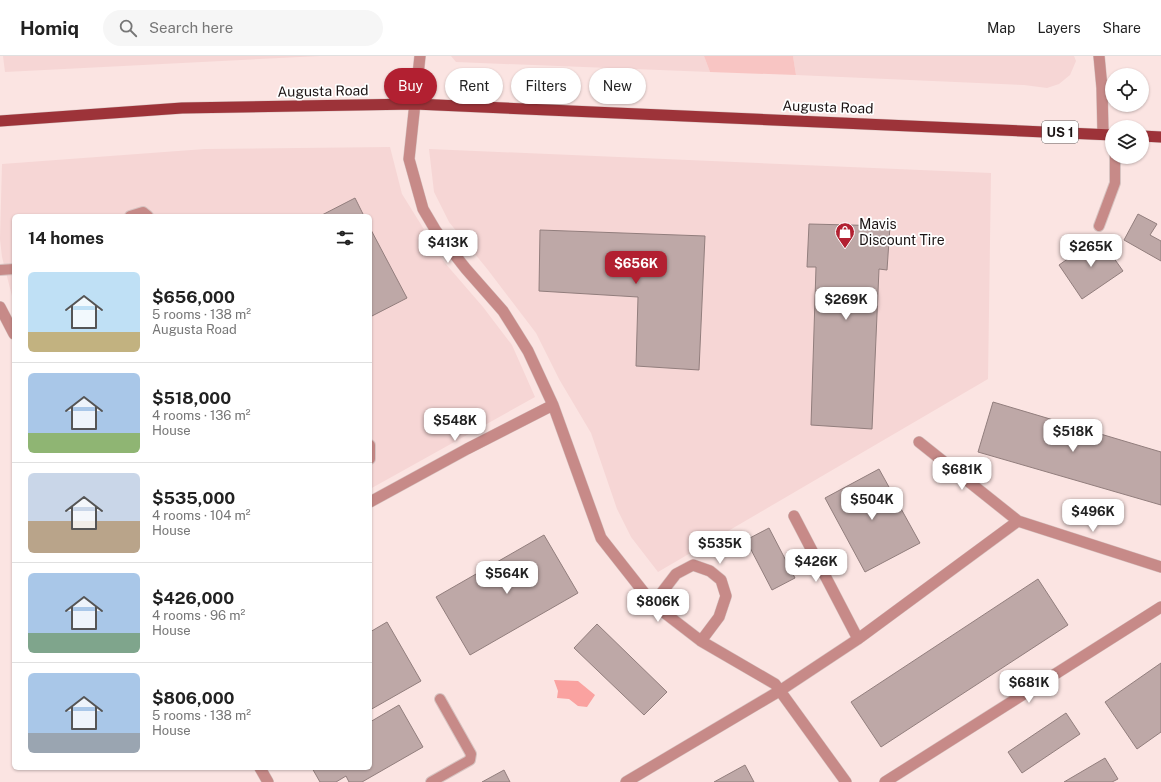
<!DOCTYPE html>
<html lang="en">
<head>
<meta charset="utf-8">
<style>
	:root { --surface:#fff; --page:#f6f6f6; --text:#222; --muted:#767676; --line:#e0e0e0; --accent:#b22031 }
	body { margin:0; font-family:"Public Sans",sans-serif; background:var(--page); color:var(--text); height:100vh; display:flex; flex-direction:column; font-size:15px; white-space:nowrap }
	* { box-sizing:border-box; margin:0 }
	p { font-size:13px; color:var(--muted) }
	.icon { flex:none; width:22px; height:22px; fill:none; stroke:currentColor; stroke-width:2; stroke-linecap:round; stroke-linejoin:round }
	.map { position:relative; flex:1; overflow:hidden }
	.panel { position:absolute; left:12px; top:158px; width:360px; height:556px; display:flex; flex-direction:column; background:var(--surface); border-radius:6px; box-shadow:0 1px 3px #0004 }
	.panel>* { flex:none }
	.guide { position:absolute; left:384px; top:12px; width:380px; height:36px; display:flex; gap:8px }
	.controls { position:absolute; left:1105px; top:12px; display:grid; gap:8px }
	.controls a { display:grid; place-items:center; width:44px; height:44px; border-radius:50%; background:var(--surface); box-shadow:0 1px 3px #0004; font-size:20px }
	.price { position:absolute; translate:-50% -34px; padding:0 9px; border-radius:8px; background:#fff; color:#222; font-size:13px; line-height:26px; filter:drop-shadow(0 1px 2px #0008) }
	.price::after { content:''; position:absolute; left:50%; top:24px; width:12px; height:9px; margin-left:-6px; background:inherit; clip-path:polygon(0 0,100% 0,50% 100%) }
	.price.current { background:var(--accent); color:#fff }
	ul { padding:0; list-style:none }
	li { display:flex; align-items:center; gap:12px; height:100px; padding:0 16px }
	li+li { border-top:1px solid var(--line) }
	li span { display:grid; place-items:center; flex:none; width:112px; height:80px; border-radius:6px; color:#555 }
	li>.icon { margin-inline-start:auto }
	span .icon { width:48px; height:48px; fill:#fffc; stroke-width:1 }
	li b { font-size:17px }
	h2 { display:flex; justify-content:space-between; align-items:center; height:48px; padding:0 16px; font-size:17px }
	.pill { padding:0 14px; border-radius:18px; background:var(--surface); box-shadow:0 1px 3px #0004; font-size:14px; line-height:36px }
	.pill.current { background:var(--accent); color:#fff }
	header { display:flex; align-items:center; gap:24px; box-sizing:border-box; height:56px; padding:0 20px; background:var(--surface); border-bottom:1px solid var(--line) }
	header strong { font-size:19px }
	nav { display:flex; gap:22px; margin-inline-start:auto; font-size:14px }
	.search { width:280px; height:36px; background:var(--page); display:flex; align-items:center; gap:10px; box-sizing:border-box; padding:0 14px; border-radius:22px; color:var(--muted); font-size:15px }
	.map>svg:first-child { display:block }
</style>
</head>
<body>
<header>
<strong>Homiq</strong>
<div class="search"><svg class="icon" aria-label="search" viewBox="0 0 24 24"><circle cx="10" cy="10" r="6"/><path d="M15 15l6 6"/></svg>Search here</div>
<nav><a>Map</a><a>Layers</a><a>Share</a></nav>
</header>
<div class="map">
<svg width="1161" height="726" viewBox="0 0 1161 726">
	<rect width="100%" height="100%" fill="#fbe4e2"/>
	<!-- built -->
	<path fill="#f6d6d5" d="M3 0H320L5 16Z
		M451 0H704L710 16 456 6Z
		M793 0H1074L1076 5 1070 19 1059 28 1047 32 1024 29 796 19Z
		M390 91 402 138 445 207 483 251 512 289 535 341 370 433V160H14V245L13 244 2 201 0 183 2 108 205 93Z
		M429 93 991 117 988 323 658 516 631 481 617 453 591 377 559 323 536 277 488 214 449 166 434 136Z"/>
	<!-- green -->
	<path fill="#f8c5c3" d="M704 0H793L796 19 710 16Z"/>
	<!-- water -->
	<path fill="#faa2a0" d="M554 624 578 625 595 639 587 651 578 650 569 643 557 642 558 635Z"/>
	<!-- building -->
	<path fill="#bea8a7" stroke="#927e7d" d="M355 142 364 160H320Z
		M1138 158 1157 168 1150 179 1161 185V205L1124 184Z
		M809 168 890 170 887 214 879 213 872 373 811 369 816 211H807Z
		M370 172 407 242 370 261Z
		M540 174 705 180 699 314 636 310 638 241 539 235Z
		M1099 181 1123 215 1082 243 1059 209Z
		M993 346 1161 396V449L978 396Z
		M879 413 920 487 865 516 825 442Z
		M769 472 795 522 772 534 746 484Z
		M544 479 578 537 470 599 436 541Z
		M1038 523 1068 569 881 691 851 646Z
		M387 566 421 625 370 654V576Z
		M597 568 667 636 644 659 574 592Z
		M1161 607V676L1137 693 1105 646Z
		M399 649 423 691 362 726H349L346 720 336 726H320L312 712H370V666Z
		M1066 657 1080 678 1022 717 1008 696Z
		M1105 702 1118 723 1112 726H1064Z
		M745 709 754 726H714Z
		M504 714 510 726H482Z"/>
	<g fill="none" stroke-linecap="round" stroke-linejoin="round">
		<defs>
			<path id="service" d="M130 160 143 156 148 160
				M1099 170 1115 127V101
				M0 214 14 213
				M370 403V389
				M431 726 470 704 471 698 440 643"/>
			<path id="minor" d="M420 0 409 103 423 153 436 175 466 213 503 255 528 295 553 349 601 482 653 548 701 585 775 628 846 726
				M1099 0 1102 32 1103 78
				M0 251 14 278
				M919 386 1018 465 1161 511
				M370 446 467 393 553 349
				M794 460 858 583
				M653 548 676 518 693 509 710 515 721 524 726 540 719 561 701 585
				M260 712 268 726
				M626 726 781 634 858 583 1018 465
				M885 726 1161 551"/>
			<path id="primary" d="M0 65 182 52 415 48 1112 79
				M1142 80 1161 81"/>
		</defs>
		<!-- service casing -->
		<use href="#service" stroke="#d7c3c1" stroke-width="12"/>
		<!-- minor casing -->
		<use href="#minor" stroke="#d7c3c1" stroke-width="12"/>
		<!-- primary casing -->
		<use href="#primary" stroke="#d7c3c1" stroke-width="12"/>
		<!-- service -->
		<use href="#service" stroke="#c78a88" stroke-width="10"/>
		<!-- minor -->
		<use href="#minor" stroke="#c78a88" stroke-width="11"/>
		<!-- primary -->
		<use href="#primary" stroke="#9d3339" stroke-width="11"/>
	</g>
	<!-- icons -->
	<defs>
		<symbol id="shop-pin" viewBox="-11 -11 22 30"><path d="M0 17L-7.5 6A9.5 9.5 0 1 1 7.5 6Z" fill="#b22031" stroke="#fff"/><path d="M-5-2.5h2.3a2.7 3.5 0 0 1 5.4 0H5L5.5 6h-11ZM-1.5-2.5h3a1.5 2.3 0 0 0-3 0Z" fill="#fff"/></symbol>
	</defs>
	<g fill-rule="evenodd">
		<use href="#shop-pin" x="834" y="165" width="22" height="30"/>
	</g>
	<g text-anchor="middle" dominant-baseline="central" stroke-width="3.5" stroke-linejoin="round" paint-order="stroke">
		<!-- shield labels -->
		<rect fill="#fff" stroke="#605a5a" stroke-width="1" x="1042" y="65" width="36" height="22" rx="3"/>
		<g font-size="13" font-weight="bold" fill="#1c1414">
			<text x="1060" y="76">US 1</text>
		</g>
		<!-- street labels -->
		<g font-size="14" fill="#1c1414" stroke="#fff">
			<text transform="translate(323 35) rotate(-1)">Augusta Road</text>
			<text transform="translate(828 51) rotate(2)">Augusta Road</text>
		</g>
		<!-- poi labels -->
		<g font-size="14" fill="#1c1414" stroke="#fff" text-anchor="start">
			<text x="859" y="168">Mavis<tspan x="859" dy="16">Discount Tire</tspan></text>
		</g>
	</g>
</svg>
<div class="controls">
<a><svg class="icon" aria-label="locate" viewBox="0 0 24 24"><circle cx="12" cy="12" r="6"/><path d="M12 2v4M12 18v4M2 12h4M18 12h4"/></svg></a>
<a><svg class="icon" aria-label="layers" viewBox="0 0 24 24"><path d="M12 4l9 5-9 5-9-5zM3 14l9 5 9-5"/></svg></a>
</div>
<b class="price" style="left:448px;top:208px">$413K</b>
<b class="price" style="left:1091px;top:212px">$265K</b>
<b class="price current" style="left:636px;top:229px">$656K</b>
<b class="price" style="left:846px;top:265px">$269K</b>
<b class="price" style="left:455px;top:386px">$548K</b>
<b class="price" style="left:1073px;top:397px">$518K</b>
<b class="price" style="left:962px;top:435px">$681K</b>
<b class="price" style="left:872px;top:465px">$504K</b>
<b class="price" style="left:1093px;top:477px">$496K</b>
<b class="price" style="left:720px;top:509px">$535K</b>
<b class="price" style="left:816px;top:527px">$426K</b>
<b class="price" style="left:507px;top:539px">$564K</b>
<b class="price" style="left:658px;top:567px">$806K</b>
<b class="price" style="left:1029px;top:648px">$681K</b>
<div class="guide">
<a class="pill current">Buy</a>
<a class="pill">Rent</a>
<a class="pill">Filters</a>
<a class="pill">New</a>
</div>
<section class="panel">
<h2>14 homes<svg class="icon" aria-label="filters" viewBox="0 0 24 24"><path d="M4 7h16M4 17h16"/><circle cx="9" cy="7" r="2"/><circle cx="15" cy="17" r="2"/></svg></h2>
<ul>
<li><span style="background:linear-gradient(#bfe0f5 75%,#c2b280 0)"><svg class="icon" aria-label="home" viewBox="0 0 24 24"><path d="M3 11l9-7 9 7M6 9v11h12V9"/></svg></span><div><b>$656,000</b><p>5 rooms · 138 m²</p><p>Augusta Road</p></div></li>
<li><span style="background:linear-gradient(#a9c7e8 75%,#8fb573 0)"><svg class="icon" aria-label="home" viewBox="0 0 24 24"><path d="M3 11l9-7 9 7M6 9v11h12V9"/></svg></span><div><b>$518,000</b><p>4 rooms · 136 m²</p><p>House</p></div></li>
<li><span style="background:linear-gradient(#c9d6e8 60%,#b9a48a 0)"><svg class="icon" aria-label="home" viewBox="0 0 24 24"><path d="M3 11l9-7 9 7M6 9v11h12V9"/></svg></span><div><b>$535,000</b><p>4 rooms · 104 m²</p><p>House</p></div></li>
<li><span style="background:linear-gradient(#a9c7e8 75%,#7fa58c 0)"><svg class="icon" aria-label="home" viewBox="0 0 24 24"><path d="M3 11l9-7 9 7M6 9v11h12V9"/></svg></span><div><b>$426,000</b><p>4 rooms · 96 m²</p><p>House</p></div></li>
<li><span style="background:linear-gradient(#a9c7e8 75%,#9aa5b1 0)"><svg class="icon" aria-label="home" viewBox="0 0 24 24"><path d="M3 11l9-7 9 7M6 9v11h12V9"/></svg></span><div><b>$806,000</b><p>5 rooms · 138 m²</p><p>House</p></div></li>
</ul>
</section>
</div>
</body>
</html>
